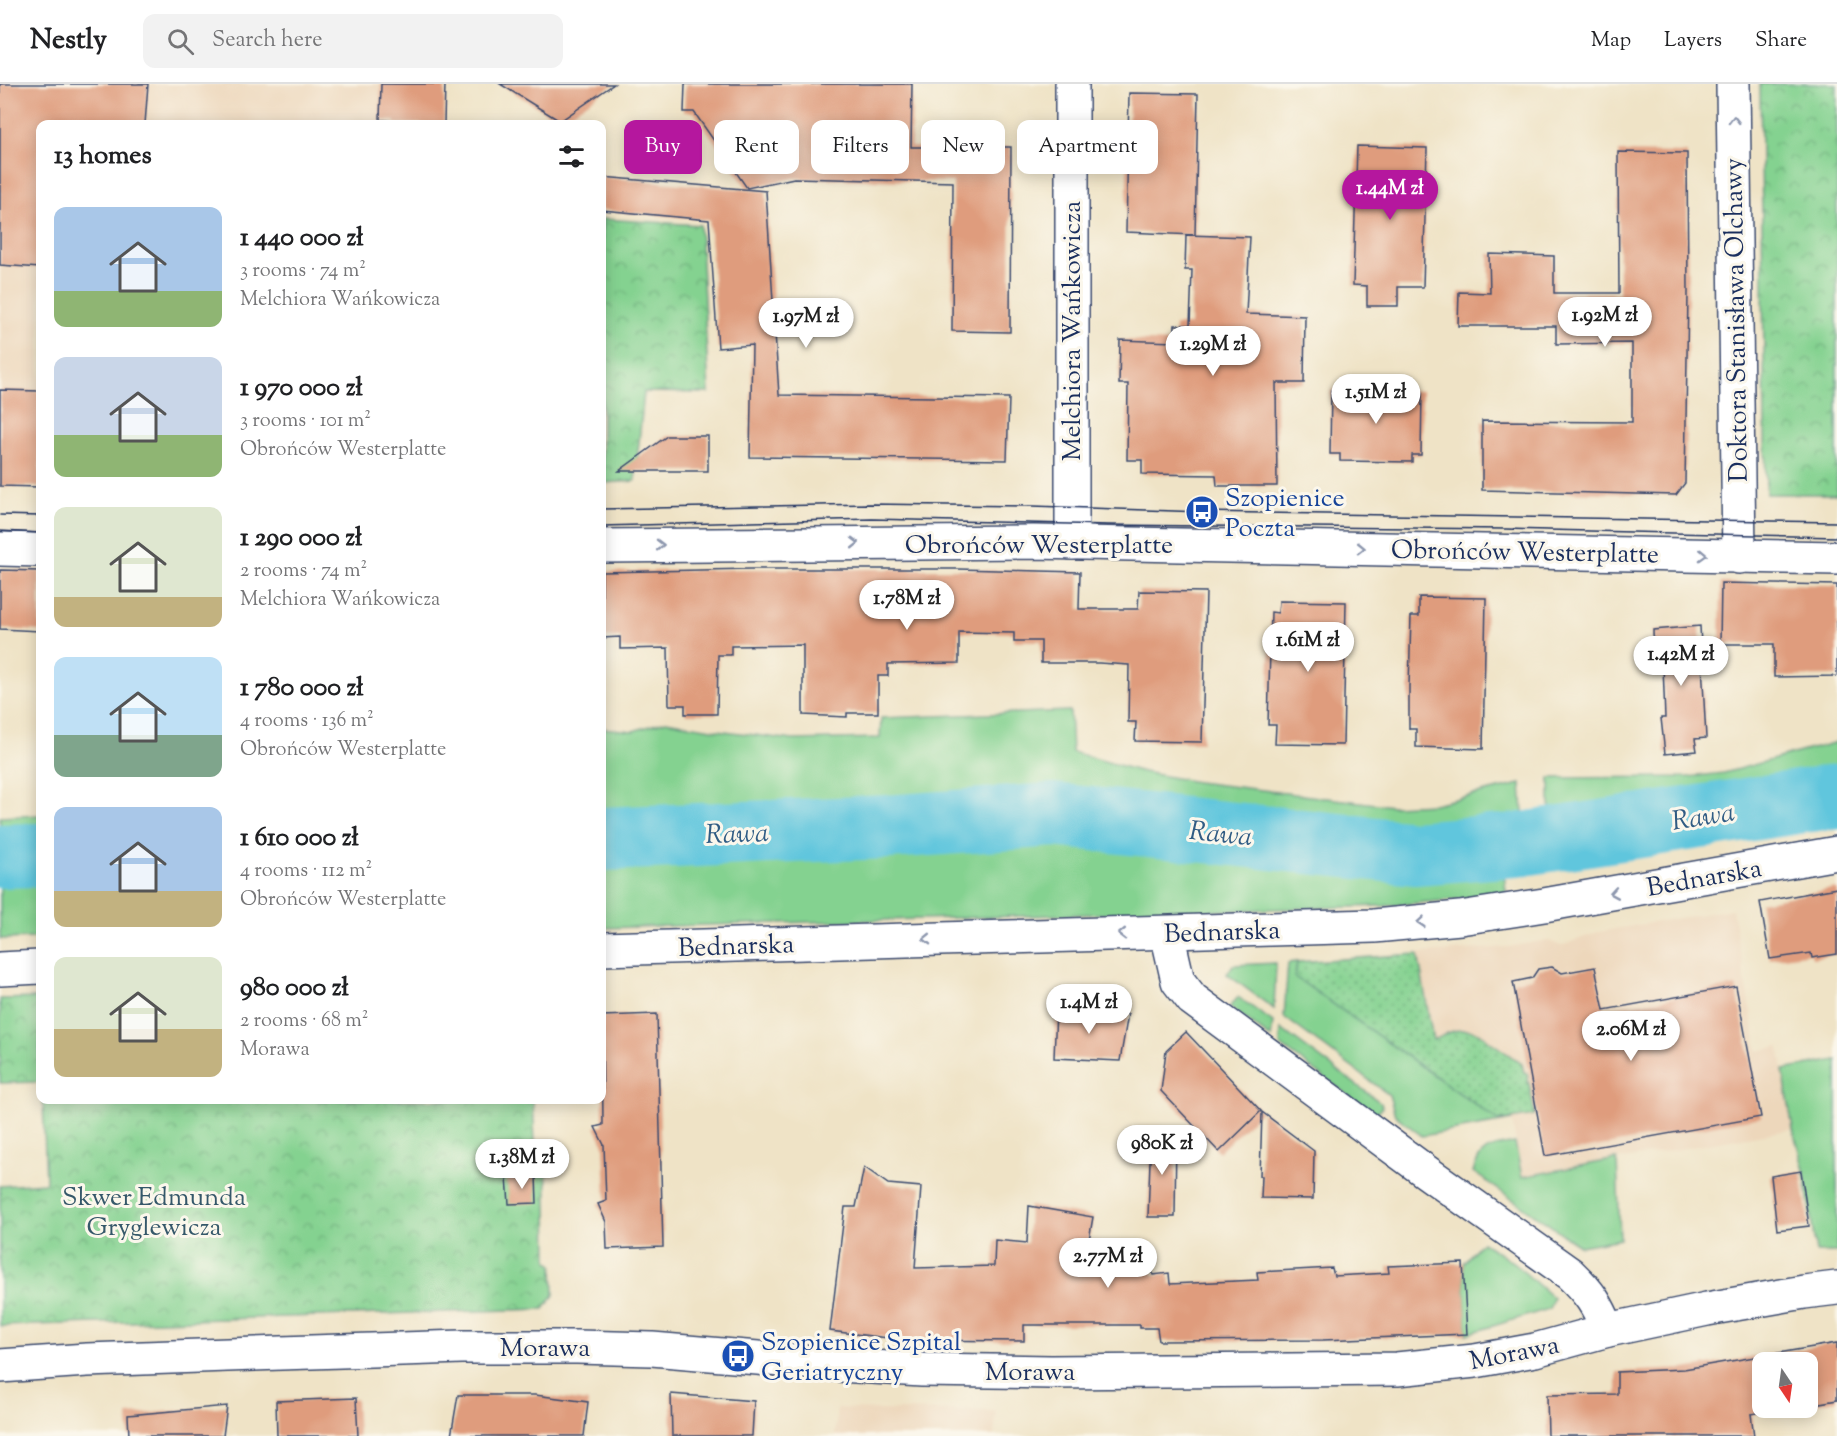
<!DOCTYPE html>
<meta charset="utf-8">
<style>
:root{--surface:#fff;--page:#f2f2f2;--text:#202124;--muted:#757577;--line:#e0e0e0;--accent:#b5179e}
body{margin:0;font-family:"Sorts Mill Goudy",serif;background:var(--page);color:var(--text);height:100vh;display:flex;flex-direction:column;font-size:22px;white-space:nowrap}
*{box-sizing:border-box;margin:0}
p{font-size:20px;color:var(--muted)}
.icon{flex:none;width:33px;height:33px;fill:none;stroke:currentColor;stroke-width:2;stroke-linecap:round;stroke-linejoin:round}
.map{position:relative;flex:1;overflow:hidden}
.details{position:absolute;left:36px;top:36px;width:570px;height:984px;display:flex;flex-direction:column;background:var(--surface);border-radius:12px;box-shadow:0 3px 15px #0003}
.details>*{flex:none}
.top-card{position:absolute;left:624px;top:36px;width:570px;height:54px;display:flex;gap:12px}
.needle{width:39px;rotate:167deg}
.buttons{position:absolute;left:1752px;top:1268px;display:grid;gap:12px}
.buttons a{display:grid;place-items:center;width:66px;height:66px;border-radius:12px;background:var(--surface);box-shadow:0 3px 15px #0003;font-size:30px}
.price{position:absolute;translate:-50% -51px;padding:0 14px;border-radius:21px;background:#fff;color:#222;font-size:20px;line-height:39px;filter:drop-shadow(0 2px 3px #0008)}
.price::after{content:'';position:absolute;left:50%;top:36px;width:18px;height:14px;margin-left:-9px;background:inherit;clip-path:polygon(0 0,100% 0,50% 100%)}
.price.on{background:var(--accent);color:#fff}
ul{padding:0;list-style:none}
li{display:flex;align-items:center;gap:18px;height:150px;padding:0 18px}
li span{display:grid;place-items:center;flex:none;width:168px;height:120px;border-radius:12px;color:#555}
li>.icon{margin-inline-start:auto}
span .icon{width:72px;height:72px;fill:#fffc;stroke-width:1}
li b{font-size:26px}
h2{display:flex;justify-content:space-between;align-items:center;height:72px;padding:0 18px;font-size:26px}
.tag{padding:0 21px;border-radius:12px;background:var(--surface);box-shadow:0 3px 15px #0003;font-size:21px;line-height:54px}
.tag.on{background:var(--accent);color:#fff}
header{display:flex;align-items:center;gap:36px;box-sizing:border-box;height:84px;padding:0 30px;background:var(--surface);border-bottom:2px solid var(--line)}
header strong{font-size:28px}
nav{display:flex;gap:33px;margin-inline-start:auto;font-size:21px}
.search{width:420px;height:54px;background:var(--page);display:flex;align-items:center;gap:15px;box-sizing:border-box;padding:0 21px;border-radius:12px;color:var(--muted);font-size:22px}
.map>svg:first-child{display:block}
.built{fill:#edd7bb}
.grass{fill:#84d290;stroke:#508077;stroke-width:1.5}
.park{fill:url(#park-crowns);stroke:#508077;stroke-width:1.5}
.garden{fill:url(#garden-dots);stroke:#508077;stroke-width:1.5}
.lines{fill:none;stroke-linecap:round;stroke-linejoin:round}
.river{stroke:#60c6dd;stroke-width:64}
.building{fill:#df9c7d}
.street-casing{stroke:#3b4a6e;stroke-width:36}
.secondary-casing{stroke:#3b4a6e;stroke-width:36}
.street{stroke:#fff;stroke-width:33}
.secondary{stroke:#fff;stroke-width:33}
.tram{stroke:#1b2f5e;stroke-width:1.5}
.oneway{stroke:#8d97ae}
.labels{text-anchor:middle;stroke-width:6;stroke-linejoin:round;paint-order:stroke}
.street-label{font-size:26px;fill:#1b2f5e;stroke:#fbf7ec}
.transit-label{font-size:26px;fill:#164399;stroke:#fbf7ec;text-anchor:start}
.park-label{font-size:26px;fill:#35586a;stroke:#fbf7ec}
.water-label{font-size:27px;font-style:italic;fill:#305c84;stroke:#fbf7ec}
</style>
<header>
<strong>Nestly</strong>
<div class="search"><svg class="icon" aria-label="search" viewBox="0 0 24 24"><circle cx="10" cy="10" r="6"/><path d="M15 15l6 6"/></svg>Search here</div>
<nav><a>Map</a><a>Layers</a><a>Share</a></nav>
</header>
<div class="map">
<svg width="1837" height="1352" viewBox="0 0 1837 1352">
<defs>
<pattern id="park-crowns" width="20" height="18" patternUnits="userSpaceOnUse" patternTransform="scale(1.5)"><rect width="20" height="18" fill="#84d290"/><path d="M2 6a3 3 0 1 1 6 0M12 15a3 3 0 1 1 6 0" fill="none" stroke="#6bab79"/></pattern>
<pattern id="garden-dots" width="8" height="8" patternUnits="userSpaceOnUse" patternTransform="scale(1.5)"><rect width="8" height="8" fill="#84d290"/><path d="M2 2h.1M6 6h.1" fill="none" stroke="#6bab79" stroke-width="1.8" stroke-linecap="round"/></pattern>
</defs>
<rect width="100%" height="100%" fill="#fbf7ec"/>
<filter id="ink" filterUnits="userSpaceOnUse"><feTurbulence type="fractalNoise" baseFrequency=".0167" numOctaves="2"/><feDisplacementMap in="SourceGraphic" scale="12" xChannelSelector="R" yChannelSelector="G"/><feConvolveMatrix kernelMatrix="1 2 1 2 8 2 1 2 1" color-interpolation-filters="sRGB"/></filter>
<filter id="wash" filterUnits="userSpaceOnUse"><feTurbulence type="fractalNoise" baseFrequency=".008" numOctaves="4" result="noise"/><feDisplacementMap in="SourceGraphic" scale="24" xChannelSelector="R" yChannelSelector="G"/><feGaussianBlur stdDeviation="1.35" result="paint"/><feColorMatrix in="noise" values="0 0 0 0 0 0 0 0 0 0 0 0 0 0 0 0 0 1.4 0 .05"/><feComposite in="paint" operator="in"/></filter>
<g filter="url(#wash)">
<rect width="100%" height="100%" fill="#efe3c6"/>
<g class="built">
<polygon points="0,0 445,0 444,40 40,40 40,403 0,403"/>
<polygon points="1732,825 1758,967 1779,962 1793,1045 1521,1093 1512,1034 1297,878 1509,863 1547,856 1561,862 1598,848"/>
<polygon points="837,1324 875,1326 996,1327 994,1352 835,1352"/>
</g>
<g class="grass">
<polygon points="1070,627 1072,668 1143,688 1197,698 1392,722 1434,720 1521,700 1524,743 1427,754 1302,741 1087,713 602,736 602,644 633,647 666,637 717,646 793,656 880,654 881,634"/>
<polygon points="1837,658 1837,692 1550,737 1550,694 1688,693 1724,689"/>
<polygon points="40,731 40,751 0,752 0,733"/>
<polygon points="1060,754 1117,758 1289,781 1399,792 1453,793 1504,789 1506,808 1461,815 1384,822 602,844 602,780 806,773"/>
<polygon points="0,796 40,796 40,854 0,855"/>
<polygon points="1297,878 1296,893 1499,1037 1512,1034 1512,1036 1422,1052 1395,1031 1389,1011 1284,933 1288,879"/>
<polygon points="1276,879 1274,925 1227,890 1233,881"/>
<polygon points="1238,913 1273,938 1271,954 1230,923"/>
<polygon points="1281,945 1381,1019 1382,1023 1375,1031 1280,961"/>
<polygon points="1837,976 1837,1168 1816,1168 1804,1086 1793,1045 1783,986"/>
<path d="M1515,1059L1522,1093L1617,1075L1620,1155L1580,1162L1473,1088C1480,1063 1492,1063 1515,1059Z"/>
<polygon points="1482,1158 1514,1179 1553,1214 1549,1225 1467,1250 1463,1179"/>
</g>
<g class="park">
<polygon points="1760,0 1837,0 1837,410 1766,410"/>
<polygon points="602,135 700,141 709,309 644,308 635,397 602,399"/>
<polygon points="40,914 40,998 0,999 0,915"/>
<polygon points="43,1016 533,1016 535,1061 546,1061 548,1177 553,1181 554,1211 544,1225 0,1242 0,1102 46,1099"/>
</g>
<path class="garden" d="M1418,870L1433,956C1438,955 1442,952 1447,949C1461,944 1479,944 1488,956L1522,980L1524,989H1527L1535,1031L1499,1037L1295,893L1297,878Z"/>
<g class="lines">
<g class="river">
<polyline points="602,755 887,743 1054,731 1414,769 1516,761 1837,712"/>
<polyline points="0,772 40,771"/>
</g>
</g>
<g id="blocks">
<g class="building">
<polygon points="0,0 148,0 145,40 40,40 40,184 0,181"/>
<polygon points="381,0 445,0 444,40 395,40 395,37 380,36"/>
<polygon points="500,0 614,0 560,37"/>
<polygon points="685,0 912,0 911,63 1011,63 1010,248 952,247 953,98 794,94 747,104 694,28 684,28"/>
<polygon points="1129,9 1198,10 1195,151 1126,148"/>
<polygon points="1357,62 1427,64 1423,203 1398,203 1398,222 1367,222 1367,202 1353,201"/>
<polygon points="1618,68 1687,69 1688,209 1685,399 1676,411 1482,406 1482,337 1632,338 1632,259 1556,260 1556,242 1458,242 1459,208 1490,209 1489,170 1554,172 1554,209 1619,209"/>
<polygon points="602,93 766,107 779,311 1009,314 1007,376 750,373 752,261 718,264 709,136 602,126"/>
<polygon points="1186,151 1250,153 1246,230 1305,232 1304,299 1276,299 1277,402 1217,402 1216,391 1142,390 1142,376 1127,376 1128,300 1119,300 1120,256 1174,258 1175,241 1190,241 1192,186 1185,186"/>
<polygon points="0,306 40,307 40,403 0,402"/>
<polygon points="1331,306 1422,307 1421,371 1412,371 1412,378 1340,377 1340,370 1330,370"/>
<polygon points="667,352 708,352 708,387 619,387"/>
<polygon points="751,485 958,485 1080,488 1079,525 1138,525 1139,507 1206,508 1202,658 1135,657 1136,638 1128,638 1129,581 1099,579 1041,579 1041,557 1014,557 1014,549 959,548 959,579 888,580 888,592 878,592 878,629 847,629 847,633 803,631 803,561 731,562 731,571 718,571 717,630 685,630 685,621 669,621 668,564 620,565 620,553 602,554 602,488"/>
<polygon points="0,486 40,487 40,547 0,545"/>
<polygon points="1721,499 1837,501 1837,592 1774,593 1774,560 1720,560"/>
<polygon points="1419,513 1486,514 1483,665 1416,663 1416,645 1409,645 1409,603 1411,532 1419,532"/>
<polygon points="1279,517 1346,518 1343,661 1275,660 1276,641 1268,641 1271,528 1278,529"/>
<polygon points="1700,542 1706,654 1695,655 1697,667 1665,670 1661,634 1665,634 1663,582 1654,582 1653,546"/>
<polygon points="1837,804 1837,870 1812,874 1811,869 1770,875 1760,818"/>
<polygon points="1552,883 1562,889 1595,883 1604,926 1736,902 1761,1033 1545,1072 1513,898 1532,894 1538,885"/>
<polygon points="1056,926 1128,930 1120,977 1054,974"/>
<polygon points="657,930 663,1163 607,1165 606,1138 598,1120 606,1117 604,1061 595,1043 603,1041 602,932"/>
<polygon points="1186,948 1261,1027 1219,1068 1161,1007 1166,967"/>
<polygon points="1262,1028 1314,1067 1313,1115 1261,1114 1262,1092 1260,1092"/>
<polygon points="1151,1049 1176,1049 1175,1133 1148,1133"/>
<polygon points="864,1083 888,1100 921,1103 915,1184 994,1182 995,1156 1027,1159 1029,1122 1093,1133 1086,1173 1117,1174 1117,1190 1152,1188 1153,1191 1169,1189 1170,1200 1258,1196 1257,1188 1332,1184 1334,1192 1389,1189 1388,1182 1463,1179 1467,1250 1323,1256 1159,1257 1157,1244 1140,1244 1140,1241 1024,1241 1024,1257 905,1256 830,1247 845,1123 856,1123"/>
<polygon points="1801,1087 1809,1142 1777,1146 1771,1092"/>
<polygon points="536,1091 537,1119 509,1120 507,1093"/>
<polygon points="1837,1259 1837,1316 1808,1321 1808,1278 1762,1278 1762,1323 1793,1323 1751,1330 1754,1352 1548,1352 1547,1311 1617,1310 1617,1288 1684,1285"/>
<polygon points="671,1310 754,1317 752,1352 672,1352"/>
<polygon points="458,1311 535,1311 588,1318 584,1352 451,1352"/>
<polygon points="356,1314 358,1352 277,1352 276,1317"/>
<polygon points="227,1322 223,1352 129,1352 128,1331"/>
</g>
</g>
</g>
<g filter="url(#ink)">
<use href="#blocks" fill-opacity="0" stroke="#3b4a6e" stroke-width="1.5"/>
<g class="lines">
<defs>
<g id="street">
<polyline points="1733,0 1739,473"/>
<polyline points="1072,459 1072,0"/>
<polyline points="602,462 1033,458 1837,474"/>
<polyline points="0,465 40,466"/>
<path d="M1167,849L1178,897L1192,915L1425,1087L1570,1190C1590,1209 1597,1220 1608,1246"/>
<polyline points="602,865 1374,842 1460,834 1544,821 1837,769"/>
<polyline points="0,885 40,883"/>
</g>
<polyline id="secondary" points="0,1282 87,1276 281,1269 462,1263 577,1263 652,1265 839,1281 922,1286 1051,1288 1397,1285 1475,1277 1535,1266 1608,1246 1707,1225 1804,1208 1837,1204"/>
</defs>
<use href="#street" class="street-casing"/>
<use href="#secondary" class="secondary-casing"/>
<use href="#street" class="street"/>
<use href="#secondary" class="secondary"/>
<g class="tram">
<polyline points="602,425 870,420 1033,422 1202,428 1837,438"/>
<polyline points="0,431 40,432"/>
<polyline points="602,442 872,435 1109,441 1506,445 1837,453"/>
<polyline points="0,447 40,449"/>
</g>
</g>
<defs><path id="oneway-chevron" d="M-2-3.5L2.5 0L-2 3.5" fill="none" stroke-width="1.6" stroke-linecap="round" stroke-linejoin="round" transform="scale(1.5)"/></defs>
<g class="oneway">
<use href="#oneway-chevron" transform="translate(1734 36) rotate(-91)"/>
<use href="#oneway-chevron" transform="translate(855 459) rotate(-1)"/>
<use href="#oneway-chevron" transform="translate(660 461) rotate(-1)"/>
<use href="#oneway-chevron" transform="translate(1361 464) rotate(1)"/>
<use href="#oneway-chevron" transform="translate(1703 471) rotate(2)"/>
<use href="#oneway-chevron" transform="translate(1614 809) rotate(170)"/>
<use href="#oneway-chevron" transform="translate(1421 838) rotate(175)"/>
<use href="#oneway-chevron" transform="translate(1122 850) rotate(179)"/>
<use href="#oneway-chevron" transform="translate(927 855) rotate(179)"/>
</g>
</g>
<defs>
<symbol id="bus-disc" viewBox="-11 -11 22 22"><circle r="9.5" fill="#1a4fb4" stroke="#fbf7ec"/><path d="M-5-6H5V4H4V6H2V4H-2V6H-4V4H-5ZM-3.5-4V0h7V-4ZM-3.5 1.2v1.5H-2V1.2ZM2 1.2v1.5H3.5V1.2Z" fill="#fff"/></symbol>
</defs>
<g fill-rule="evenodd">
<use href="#bus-disc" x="1183" y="409" width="38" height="38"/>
<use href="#bus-disc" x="719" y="1253" width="38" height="38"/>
</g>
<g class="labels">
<g class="street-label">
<text transform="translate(1735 236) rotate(-91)" y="9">Doktora Stanisława Olchawy</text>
<text transform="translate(1071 247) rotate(-90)" y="9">Melchiora Wańkowicza</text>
<text x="1039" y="469">Obrońców Westerplatte</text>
<text transform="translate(1525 467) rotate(1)" y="9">Obrońców Westerplatte</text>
<text transform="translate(1704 793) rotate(-10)" y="9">Bednarska</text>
<text transform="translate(1222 847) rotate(-2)" y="9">Bednarska</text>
<text transform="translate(736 861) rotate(-2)" y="9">Bednarska</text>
<text x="545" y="1272">Morawa</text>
<text transform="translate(1514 1268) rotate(-11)" y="9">Morawa</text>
<text x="1030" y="1296">Morawa</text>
</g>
<g class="transit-label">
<text x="1225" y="422">Szopienice<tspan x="1225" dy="30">Poczta</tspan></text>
<text x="761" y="1266">Szopienice Szpital<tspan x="761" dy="30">Geriatryczny</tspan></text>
</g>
<g class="park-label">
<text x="154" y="1121">Skwer Edmunda<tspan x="154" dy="30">Gryglewicza</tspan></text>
</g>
<g class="water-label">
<text transform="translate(1703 732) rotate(-9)" y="9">Rawa</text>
<text transform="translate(737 749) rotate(-2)" y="9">Rawa</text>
<text transform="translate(1221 749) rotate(6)" y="9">Rawa</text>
</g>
</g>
</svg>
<div class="buttons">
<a><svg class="needle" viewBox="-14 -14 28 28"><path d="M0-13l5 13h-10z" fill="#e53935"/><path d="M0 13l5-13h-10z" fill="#757577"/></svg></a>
</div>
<b class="price on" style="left:1390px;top:137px">1.44M zł</b>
<b class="price" style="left:1605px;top:264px">1.92M zł</b>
<b class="price" style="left:806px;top:265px">1.97M zł</b>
<b class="price" style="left:1213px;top:293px">1.29M zł</b>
<b class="price" style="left:1376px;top:341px">1.51M zł</b>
<b class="price" style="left:907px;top:547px">1.78M zł</b>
<b class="price" style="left:1308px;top:589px">1.61M zł</b>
<b class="price" style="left:1681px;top:603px">1.42M zł</b>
<b class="price" style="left:1089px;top:951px">1.4M zł</b>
<b class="price" style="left:1631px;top:978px">2.06M zł</b>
<b class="price" style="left:1162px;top:1092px">980K zł</b>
<b class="price" style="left:522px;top:1106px">1.38M zł</b>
<b class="price" style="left:1108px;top:1205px">2.77M zł</b>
<div class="top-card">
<a class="tag on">Buy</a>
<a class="tag">Rent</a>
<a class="tag">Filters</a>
<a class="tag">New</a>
<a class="tag">Apartment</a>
</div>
<section class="details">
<h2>13 homes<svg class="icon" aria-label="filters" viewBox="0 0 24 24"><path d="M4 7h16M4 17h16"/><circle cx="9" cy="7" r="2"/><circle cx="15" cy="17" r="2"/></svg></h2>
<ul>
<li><span style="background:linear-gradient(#a9c7e8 70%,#8fb573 0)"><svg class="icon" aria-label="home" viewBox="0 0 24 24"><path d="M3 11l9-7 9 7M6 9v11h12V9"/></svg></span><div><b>1 440 000 zł</b><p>3 rooms · 74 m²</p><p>Melchiora Wańkowicza</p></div></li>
<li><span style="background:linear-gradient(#c9d6e8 65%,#8fb573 0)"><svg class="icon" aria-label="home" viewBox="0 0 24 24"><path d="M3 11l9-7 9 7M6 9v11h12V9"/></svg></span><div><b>1 970 000 zł</b><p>3 rooms · 101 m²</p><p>Obrońców Westerplatte</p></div></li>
<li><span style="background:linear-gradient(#dfe7d0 75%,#c2b280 0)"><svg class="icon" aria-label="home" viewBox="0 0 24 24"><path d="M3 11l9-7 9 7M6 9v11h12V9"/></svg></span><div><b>1 290 000 zł</b><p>2 rooms · 74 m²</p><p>Melchiora Wańkowicza</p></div></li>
<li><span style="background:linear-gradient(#bfe0f5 65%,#7fa58c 0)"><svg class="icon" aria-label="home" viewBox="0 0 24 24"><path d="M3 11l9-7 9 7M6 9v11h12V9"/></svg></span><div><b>1 780 000 zł</b><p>4 rooms · 136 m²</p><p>Obrońców Westerplatte</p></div></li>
<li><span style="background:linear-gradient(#a9c7e8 70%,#c2b280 0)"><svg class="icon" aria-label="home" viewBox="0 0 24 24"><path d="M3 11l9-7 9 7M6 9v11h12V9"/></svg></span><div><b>1 610 000 zł</b><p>4 rooms · 112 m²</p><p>Obrońców Westerplatte</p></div></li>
<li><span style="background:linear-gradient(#dfe7d0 60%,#c2b280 0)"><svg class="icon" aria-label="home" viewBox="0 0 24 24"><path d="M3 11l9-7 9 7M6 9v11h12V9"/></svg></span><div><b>980 000 zł</b><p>2 rooms · 68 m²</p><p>Morawa</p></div></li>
</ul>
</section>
</div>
